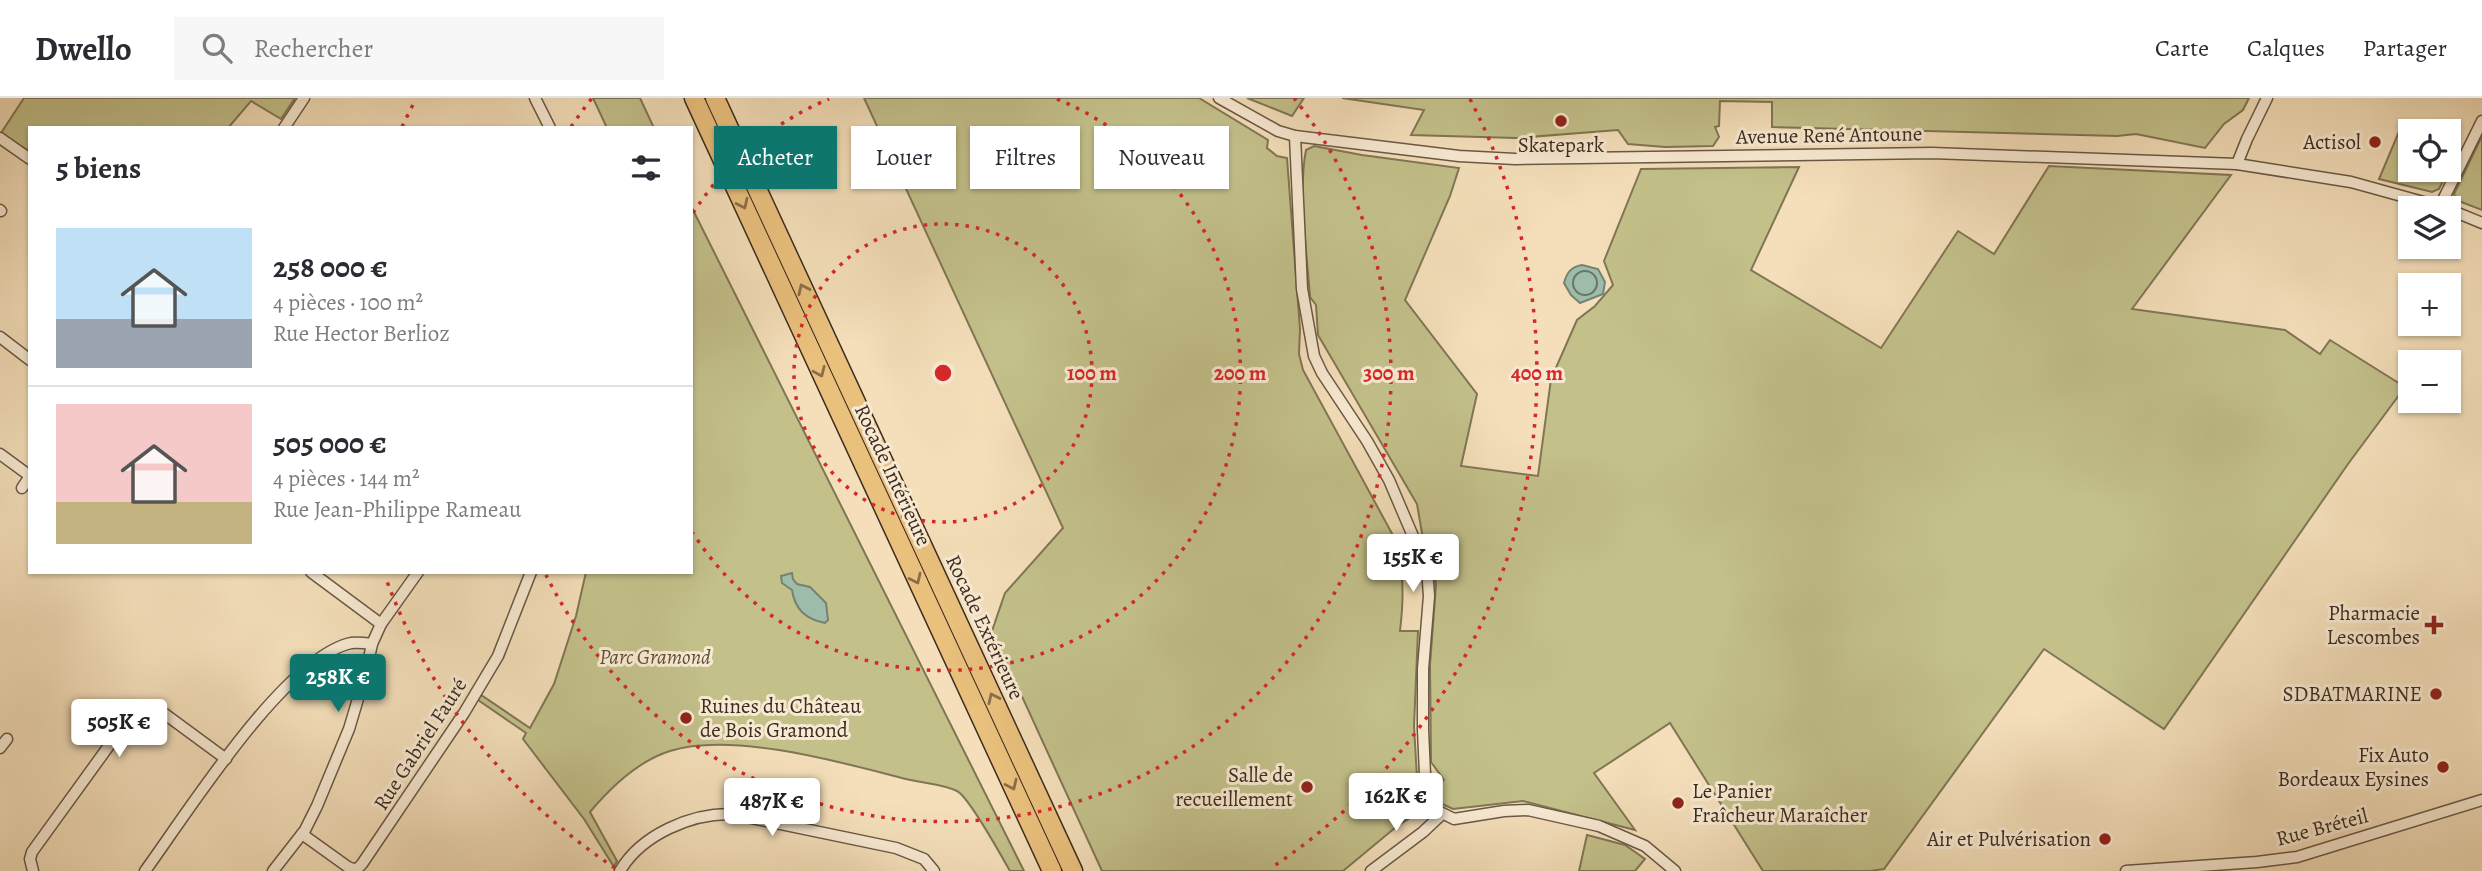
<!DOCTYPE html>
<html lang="fr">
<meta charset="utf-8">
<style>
:root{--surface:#fff;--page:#f7f7f7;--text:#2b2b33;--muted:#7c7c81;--line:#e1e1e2;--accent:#0f766e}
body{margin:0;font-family:Alegreya,serif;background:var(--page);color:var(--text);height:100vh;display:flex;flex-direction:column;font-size:26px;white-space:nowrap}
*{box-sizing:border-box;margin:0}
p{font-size:23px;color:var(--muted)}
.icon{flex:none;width:38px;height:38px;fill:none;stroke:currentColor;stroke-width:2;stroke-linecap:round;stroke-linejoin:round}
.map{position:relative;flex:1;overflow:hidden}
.panel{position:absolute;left:28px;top:28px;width:665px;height:448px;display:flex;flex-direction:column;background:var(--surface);border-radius:0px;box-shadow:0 2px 5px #0004}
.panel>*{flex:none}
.hud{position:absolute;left:714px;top:28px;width:665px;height:63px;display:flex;gap:14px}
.controls{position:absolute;left:2398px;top:21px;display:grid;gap:14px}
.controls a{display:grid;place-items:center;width:63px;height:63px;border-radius:0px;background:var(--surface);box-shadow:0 2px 5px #0004;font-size:35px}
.price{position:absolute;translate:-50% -60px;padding:0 16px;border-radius:7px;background:#fff;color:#222;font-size:23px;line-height:46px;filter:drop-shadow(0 2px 4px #0008)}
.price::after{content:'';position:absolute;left:50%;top:42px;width:21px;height:16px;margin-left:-10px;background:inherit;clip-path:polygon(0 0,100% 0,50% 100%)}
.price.active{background:var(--accent);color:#fff}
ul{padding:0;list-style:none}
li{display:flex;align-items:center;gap:21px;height:175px;padding:0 28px}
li+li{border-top:2px solid var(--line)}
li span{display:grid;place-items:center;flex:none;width:196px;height:140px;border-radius:0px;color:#555}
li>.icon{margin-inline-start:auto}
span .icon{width:84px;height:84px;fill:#fffc;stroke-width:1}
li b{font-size:30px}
h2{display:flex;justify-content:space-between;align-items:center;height:84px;padding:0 28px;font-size:30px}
.chip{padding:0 24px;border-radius:0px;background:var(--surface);box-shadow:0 2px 5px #0004;font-size:24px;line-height:63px}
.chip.active{background:var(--accent);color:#fff}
header{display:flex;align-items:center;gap:42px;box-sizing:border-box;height:98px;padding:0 35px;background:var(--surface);border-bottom:2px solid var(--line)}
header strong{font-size:33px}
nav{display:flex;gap:38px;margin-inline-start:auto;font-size:24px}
.search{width:490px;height:63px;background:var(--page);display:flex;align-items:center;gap:18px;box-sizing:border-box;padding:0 24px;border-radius:0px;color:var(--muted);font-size:26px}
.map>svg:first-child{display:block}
.green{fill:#c3c08a;stroke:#807655;stroke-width:2}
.water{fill:#9dbdaa;stroke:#768373;stroke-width:2}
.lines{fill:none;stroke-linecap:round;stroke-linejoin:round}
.shore{stroke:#6c7465;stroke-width:2}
.street-casing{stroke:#6a5846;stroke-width:13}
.highway-casing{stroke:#3c2b20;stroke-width:21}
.street{stroke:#f8ead2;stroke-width:10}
.highway{stroke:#eac07d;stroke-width:18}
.oneway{stroke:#8a6e4a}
.ring{fill:none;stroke:#d62828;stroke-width:3.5;stroke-dasharray:3.5 7}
.poi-dot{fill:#8f2418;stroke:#f8ead2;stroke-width:2.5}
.labels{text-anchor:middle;stroke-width:6;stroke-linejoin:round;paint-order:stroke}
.street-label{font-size:21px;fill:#3c2b20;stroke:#f8ead2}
.poi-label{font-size:21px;fill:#3c2b20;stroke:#f8ead2;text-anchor:end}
.park-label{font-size:21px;font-style:italic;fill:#5e503a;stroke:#f8ead2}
.centre{fill:#d62828;stroke:#f8ead2;stroke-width:3.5}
.ring-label{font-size:21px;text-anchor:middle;font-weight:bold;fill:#d62828;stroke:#f8ead2;stroke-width:6;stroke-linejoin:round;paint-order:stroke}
</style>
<header>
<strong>Dwello</strong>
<div class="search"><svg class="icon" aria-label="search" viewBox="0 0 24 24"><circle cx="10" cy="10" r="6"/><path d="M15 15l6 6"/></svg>Rechercher</div>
<nav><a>Carte</a><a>Calques</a><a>Partager</a></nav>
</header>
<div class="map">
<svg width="2482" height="773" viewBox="0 0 2482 773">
<rect width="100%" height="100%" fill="#f4dfba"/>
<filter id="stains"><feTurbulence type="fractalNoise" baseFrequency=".00286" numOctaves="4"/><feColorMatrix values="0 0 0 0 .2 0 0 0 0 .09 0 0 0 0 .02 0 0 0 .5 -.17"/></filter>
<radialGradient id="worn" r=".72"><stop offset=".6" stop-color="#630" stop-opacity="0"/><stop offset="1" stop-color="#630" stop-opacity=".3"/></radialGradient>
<g class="green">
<polygon points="24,0 295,0 281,21 251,3 228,30 30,30 30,54 1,35"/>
<polygon points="593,0 640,0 654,30 607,30"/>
<path d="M864,0H1199L1268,42L1267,50L1277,58L1287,60L1300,231L1299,256L1303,272L1395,441C1404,475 1404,499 1400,533H1418L1414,628L1419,714L1396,729L1343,773H1102L992,533L1005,495L1063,430Z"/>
<polygon points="1247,0 1304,0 1292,18"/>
<polygon points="1342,0 2249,0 2243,12 2224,26 2205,50 2136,36 2117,38 1772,29 1772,4 1720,3 1719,28 1715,29 1719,39 1713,48 1665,49 1628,46 1618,32 1516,40 1411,37 1424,12"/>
<polygon points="2403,24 2415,33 2410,33 2410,72 2448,72 2448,62 2452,65 2439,91 2432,94 2379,81"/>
<polygon points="2482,38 2482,112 2456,102 2454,96"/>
<path d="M1314,48L1362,57L1459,70L1450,98L1405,202L1477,296L1461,368L1538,378L1551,281L1577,222L1595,208L1613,187L1604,163L1641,71L1799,69L1751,172L1881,250L1958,133L1994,156L2049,68L2231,77L2132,211L2285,232L2320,256L2330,242L2405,289L2348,366L2164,631L2044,551L1884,771L1870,773H1763L1670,625L1594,675L1635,732L1523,703L1453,711L1442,706L1434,692L1444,682L1431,664L1430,567L1436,487L1433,465L1423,441L1417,406L1318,237L1316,207L1310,199C1307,158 1298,91 1306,52Z"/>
<path d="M691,108L1024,773H1010C1002,759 969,699 957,693C943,686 922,685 906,681C844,665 731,633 670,653C638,663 611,689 590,714L617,763L614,769L584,721L523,641L526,635L478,602L481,597L530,630L554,586L576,518L586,474H691Z"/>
<polygon points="1587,737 1625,747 1645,761 1635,773 1579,773"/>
</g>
<g class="water">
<path d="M1582,167L1598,171L1605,184L1603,196L1580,205L1571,197L1564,185C1567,174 1571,169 1582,167Z"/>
<path d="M792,475L793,481L797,486L810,489L826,505L828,522L825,525C806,521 795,512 792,492L782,485L781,478Z"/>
</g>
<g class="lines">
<circle class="shore" cx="1585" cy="185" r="12"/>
<defs>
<g id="street">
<polyline points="535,0 550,30"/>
<polyline points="1219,0 1278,33 1295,38 1459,58 1515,61 1932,55 2237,66 2351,84 2445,110"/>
<polyline points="284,30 304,0"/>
<polyline points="1295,38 1302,191 1314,258 1322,275 1367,343 1389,382 1427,471 1429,498 1423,571 1423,632 1426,699 1436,712 1454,721 1504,713 1528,712 1599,728 1645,748 1675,773"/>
<polyline points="0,40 30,61"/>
<polyline points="2237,66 2247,41 2267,0"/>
<polyline points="2440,108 2482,23"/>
<polyline points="2448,111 2482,125"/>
<polyline points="0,112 1,113"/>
<polyline points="0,239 30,262"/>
<polyline points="0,356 30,378 22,390"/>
<polyline points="311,474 381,526"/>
<polyline points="0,650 7,641"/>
<polyline points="302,736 348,769 356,772 362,766 464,615 498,558 531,474"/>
<path d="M33,773L30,761L32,754L129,620C138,612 145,609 158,611L226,661"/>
<path d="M145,773C186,717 284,560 351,545C358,544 365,545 372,546"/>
<polyline points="273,773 305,732 317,708 349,631 366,574 372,546 381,526 418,474"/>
<path d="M620,773C641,737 691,715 732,716L896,750L924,761L934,773"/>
<polyline points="1371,773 1423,734 1442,716"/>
<polyline points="2126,773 2257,764 2297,759 2482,702"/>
</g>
<g id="highway">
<polyline points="694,0 1052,773"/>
<polyline points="715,0 1073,773"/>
</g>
</defs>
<use href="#street" class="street-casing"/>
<use href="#highway" class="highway-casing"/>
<use href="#street" class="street"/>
<use href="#highway" class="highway"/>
</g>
<defs><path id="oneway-chevron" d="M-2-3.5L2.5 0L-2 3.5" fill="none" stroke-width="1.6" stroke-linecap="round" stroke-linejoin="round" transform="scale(1.75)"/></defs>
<g class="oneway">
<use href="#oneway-chevron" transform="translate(743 106) rotate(65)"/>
<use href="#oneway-chevron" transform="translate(803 191) rotate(-115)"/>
<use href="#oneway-chevron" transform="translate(820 274) rotate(66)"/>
<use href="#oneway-chevron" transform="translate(916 481) rotate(65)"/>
<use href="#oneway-chevron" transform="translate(993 600) rotate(-115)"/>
<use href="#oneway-chevron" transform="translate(1012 687) rotate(65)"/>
</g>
<g class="ring">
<circle cx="943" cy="275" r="149"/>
<path d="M693 115A297 297 0 0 1 829 1M1057 1A297 297 0 1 1 693 435"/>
<path d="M571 29A446 446 0 0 1 592 0M1294 0A446 446 0 1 1 546 477"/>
<path d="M615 770A594 594 0 0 1 385 478M402 29A594 594 0 0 1 416 1M1470 1A594 594 0 0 1 1271 770"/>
</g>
<g class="poi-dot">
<circle cx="1561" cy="23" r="7"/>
<circle cx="2375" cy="44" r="7"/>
<path d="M2430.5 516.5h7v7h7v7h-7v7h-7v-7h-7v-7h7z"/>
<circle cx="2436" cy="596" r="7"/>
<circle cx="686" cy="620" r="7"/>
<circle cx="2443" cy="669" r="7"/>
<circle cx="1307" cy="689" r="7"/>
<circle cx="1678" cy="705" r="7"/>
<circle cx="2105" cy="741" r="7"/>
</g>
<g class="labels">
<g class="street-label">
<text transform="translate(1829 37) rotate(-1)" y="7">Avenue René Antoune</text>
<text transform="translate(893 377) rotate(65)" y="7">Rocade Intérieure</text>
<text transform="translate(985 529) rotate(65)" y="7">Rocade Extérieure</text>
<text transform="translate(420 646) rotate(-57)" y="7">Rue Gabriel Fauré</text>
<text transform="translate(2322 729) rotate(-15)" y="7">Rue Bréteil</text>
</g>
<g class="poi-label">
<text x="2361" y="51">Actisol</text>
<text x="1561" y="54" text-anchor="middle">Skatepark</text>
<text x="2420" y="522">Pharmacie<tspan x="2420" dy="24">Lescombes</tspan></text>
<text x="2422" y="603">SDBATMARINE</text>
<text x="700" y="615" text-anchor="start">Ruines du Château<tspan x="700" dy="24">de Bois Gramond</tspan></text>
<text x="2429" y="664">Fix Auto<tspan x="2429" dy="24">Bordeaux Eysines</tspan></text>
<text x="1293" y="684">Salle de<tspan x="1293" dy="24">recueillement</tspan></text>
<text x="1692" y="700" text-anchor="start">Le Panier<tspan x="1692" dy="24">Fraîcheur Maraîcher</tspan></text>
<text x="2091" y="748">Air et Pulvérisation</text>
</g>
<g class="park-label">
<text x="655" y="566">Parc Gramond</text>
</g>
</g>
<circle cx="943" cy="275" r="10" class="centre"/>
<g class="ring-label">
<text x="1092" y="282">100 m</text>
<text x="1240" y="282">200 m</text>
<text x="1389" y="282">300 m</text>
<text x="1537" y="282">400 m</text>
</g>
<rect width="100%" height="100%" filter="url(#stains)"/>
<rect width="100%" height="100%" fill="url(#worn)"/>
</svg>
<div class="controls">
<a><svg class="icon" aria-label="locate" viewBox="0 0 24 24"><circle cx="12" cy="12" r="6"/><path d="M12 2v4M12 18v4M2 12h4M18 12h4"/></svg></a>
<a><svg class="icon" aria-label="layers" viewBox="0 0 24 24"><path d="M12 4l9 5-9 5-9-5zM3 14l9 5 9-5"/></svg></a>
<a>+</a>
<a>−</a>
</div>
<b class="price" style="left:1413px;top:496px">155K €</b>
<b class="price active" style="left:338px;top:616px">258K €</b>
<b class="price" style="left:119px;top:661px">505K €</b>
<b class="price" style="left:1396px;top:735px">162K €</b>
<b class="price" style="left:772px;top:740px">487K €</b>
<div class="hud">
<a class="chip active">Acheter</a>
<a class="chip">Louer</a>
<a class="chip">Filtres</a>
<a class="chip">Nouveau</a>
</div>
<section class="panel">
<h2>5 biens<svg class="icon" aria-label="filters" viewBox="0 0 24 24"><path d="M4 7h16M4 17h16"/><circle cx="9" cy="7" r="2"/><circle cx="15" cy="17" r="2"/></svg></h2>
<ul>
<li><span style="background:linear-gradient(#bfe0f5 65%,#9aa5b1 0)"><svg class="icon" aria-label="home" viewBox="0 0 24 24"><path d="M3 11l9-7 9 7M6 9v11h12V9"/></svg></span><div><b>258 000 €</b><p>4 pièces · 100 m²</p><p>Rue Hector Berlioz</p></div></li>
<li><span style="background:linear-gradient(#f6c9c9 70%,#c2b280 0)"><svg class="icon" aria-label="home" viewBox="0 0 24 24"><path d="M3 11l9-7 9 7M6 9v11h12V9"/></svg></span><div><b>505 000 €</b><p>4 pièces · 144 m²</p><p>Rue Jean-Philippe Rameau</p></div></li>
</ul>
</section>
</div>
